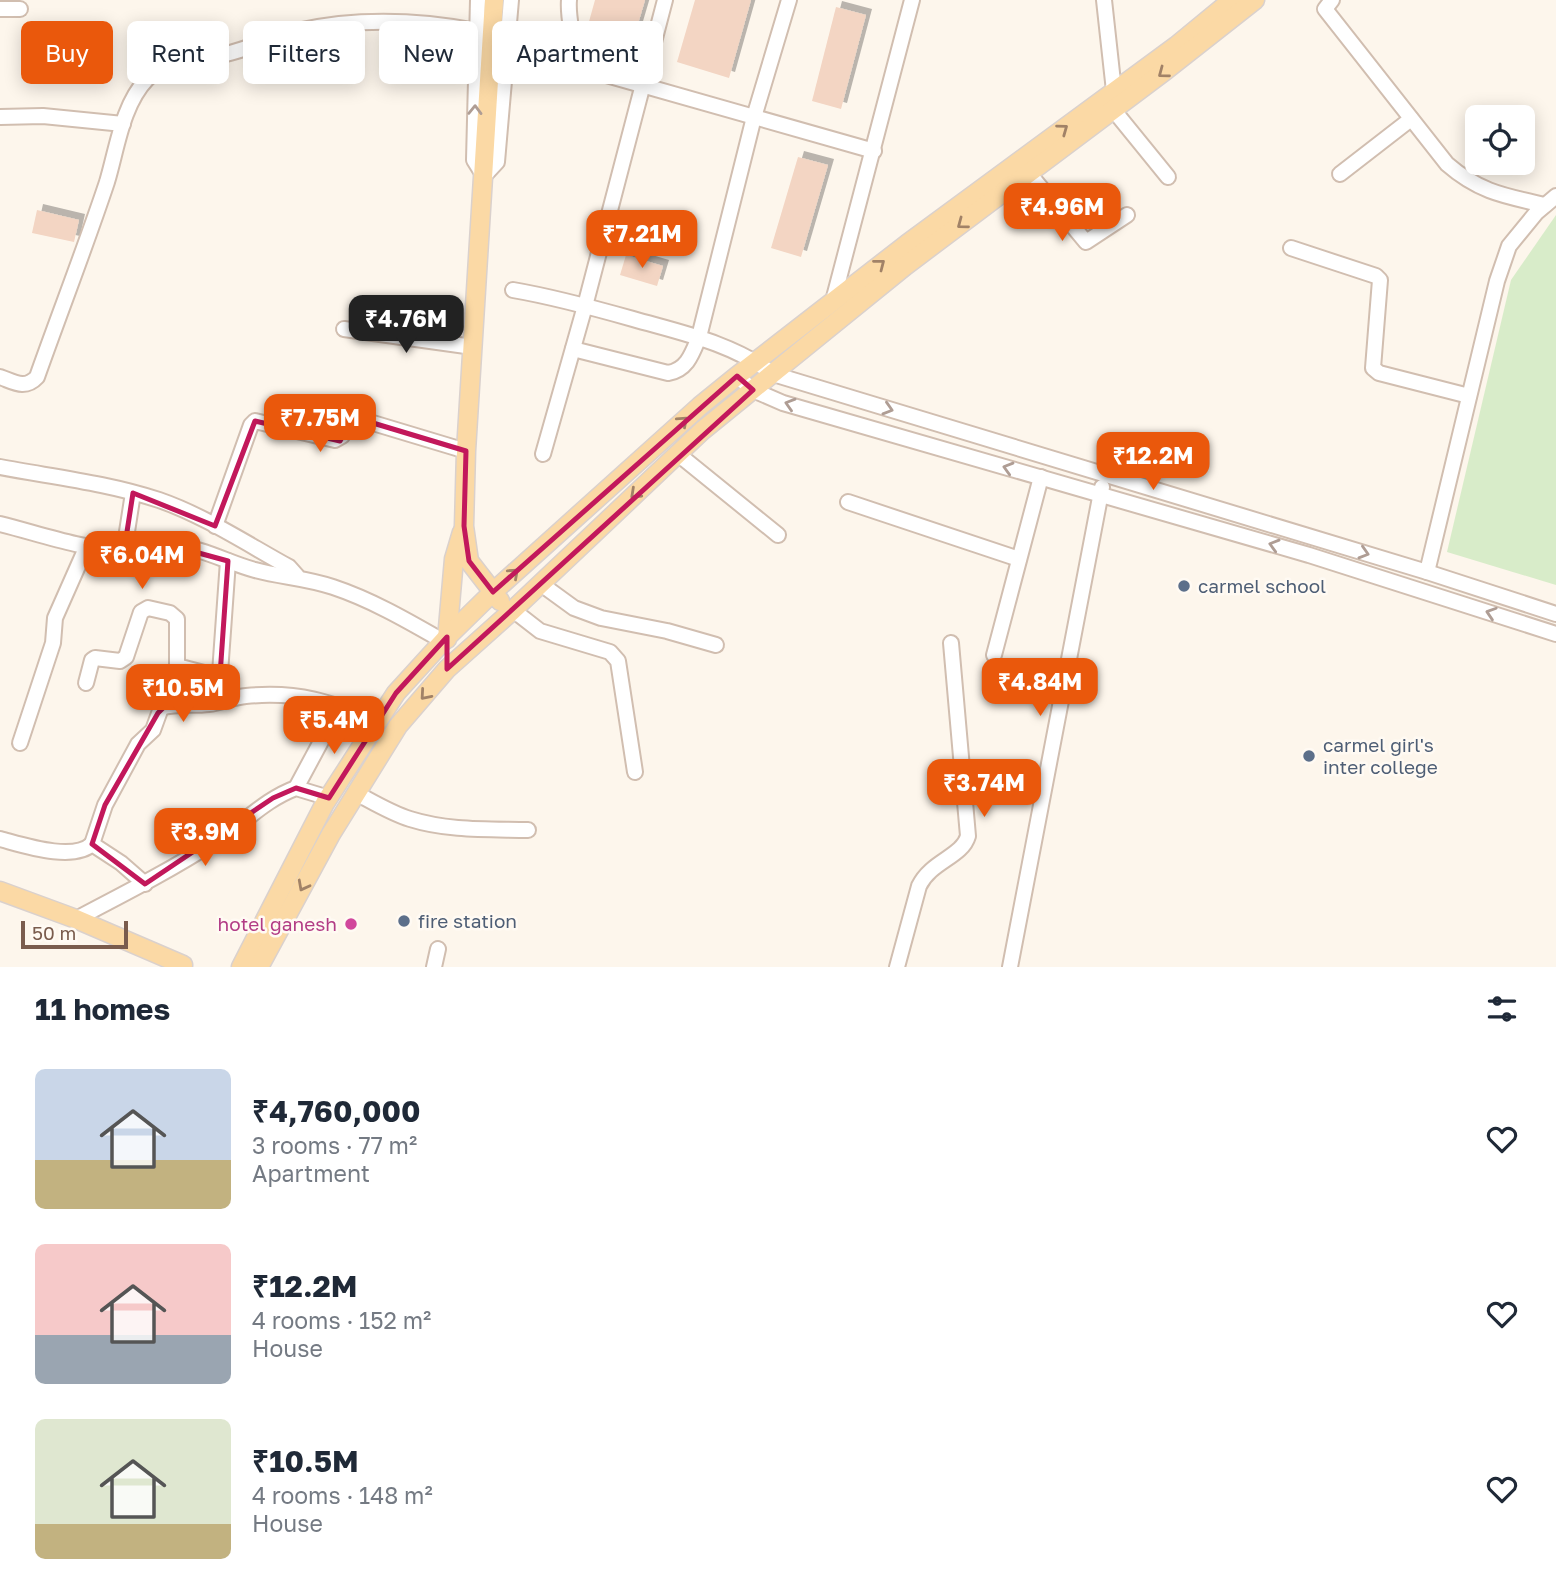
<!DOCTYPE html>
<meta charset="utf-8">
<style>
:root{--surface:#fff;--page:#f2f2f3;--text:#1f2937;--muted:#747a83;--accent:#ea580c}
body{margin:0;font-family:"Golos Text",sans-serif;background:var(--page);color:var(--text);height:100vh;display:flex;flex-direction:column;font-size:26px;white-space:nowrap}
*{box-sizing:border-box;margin:0}
p{font-size:23px;color:var(--muted)}
.icon{flex:none;width:38px;height:38px;fill:none;stroke:currentColor;stroke-width:2;stroke-linecap:round;stroke-linejoin:round}
.map{position:relative;height:967px;overflow:hidden}
.side{display:flex;flex-direction:column;background:var(--surface);flex:1}
.side>*{flex:none}
.guide{position:absolute;left:21px;top:21px;width:700px;height:63px;display:flex;gap:14px}
.fabs{position:absolute;left:1465px;top:105px;display:grid;gap:14px}
.fabs a{display:grid;place-items:center;width:70px;height:70px;border-radius:10px;background:var(--surface);box-shadow:0 4px 18px #0003;font-size:35px}
.scale{position:absolute;left:21px;bottom:18px;width:107px;box-sizing:border-box;padding-left:7px;border:4px solid #7a5c4d;border-top:0;font-size:19px;line-height:24px;white-space:nowrap;color:#7a5c4d;-webkit-text-stroke:5px #fffaf3;paint-order:stroke}
.price{position:absolute;translate:-50% -60px;padding:0 16px;border-radius:14px;background:var(--accent);color:#fff;font-size:23px;line-height:46px;filter:drop-shadow(0 2px 4px #0008)}
.price::after{content:'';position:absolute;left:50%;top:42px;width:21px;height:16px;margin-left:-10px;background:inherit;clip-path:polygon(0 0,100% 0,50% 100%)}
.price.current{background:#222;color:#fff}
ul{padding:0;list-style:none}
li{display:flex;align-items:center;gap:21px;height:175px;padding:0 35px}
li span{display:grid;place-items:center;flex:none;width:196px;height:140px;border-radius:10px;color:#555}
li>.icon{margin-inline-start:auto}
span .icon{width:84px;height:84px;fill:#fffc;stroke-width:1}
li b{font-size:30px}
h2{display:flex;justify-content:space-between;align-items:center;height:84px;padding:0 35px;font-size:30px}
.pill{padding:0 24px;border-radius:10px;background:var(--surface);box-shadow:0 4px 18px #0003;font-size:24px;line-height:63px}
.pill.current{background:var(--accent);color:#fff}
.map>svg:first-child{display:block}
.green{fill:#d8ecc9}
.building{fill:#f3d5c3;filter:url(#shadow)}
.lines{fill:none;stroke-linecap:round;stroke-linejoin:round}
.minor-casing{stroke:#d1beb0;stroke-width:18}
.major-casing{stroke:#dad1cd;stroke-width:21}
.minor{stroke:#fff;stroke-width:14}
.major{stroke:#fbd9a5;stroke-width:18}
.oneway{stroke:#a18267}
.oneway2{stroke:#af9d94}
.marked{fill:none;stroke:#c2185b;stroke-width:5;stroke-linejoin:round}
.service-dot{fill:#5c6f8a;stroke:#fffaf3;stroke-width:2.5}
.hotel-dot{fill:#d1479c;stroke:#fffaf3;stroke-width:2.5}
.labels{text-anchor:middle;stroke-width:5;stroke-linejoin:round;paint-order:stroke}
.service-label{font-size:19px;fill:#4e5e75;stroke:#fffaf3;text-anchor:start}
.hotel-label{font-size:19px;fill:#b23c85;stroke:#fffaf3;text-anchor:end}
</style>
<div class="map">
<svg width="1556" height="967" viewBox="0 0 1556 967">
<defs>
<filter id="shadow"><feDropShadow dx="6" dy="-6" stdDeviation="0" flood-color="#0004"/></filter>
</defs>
<rect width="100%" height="100%" fill="#fdf6ec"/>
<polygon class="green" points="1556,215 1556,585 1447,552 1511,280"/>
<g class="building">
<polygon points="595,0 645,0 630,51 585,36"/>
<polygon points="695,0 751,0 729,78 677,62"/>
<polygon points="836,7 866,15 841,109 812,101"/>
<polygon points="798,157 828,165 801,257 771,248"/>
<polygon points="37,210 79,220 74,242 32,233"/>
<polygon points="626,255 663,266 657,286 620,275"/>
</g>
<g class="lines">
<defs>
<g id="minor">
<polyline points="478,0 474,160 484,176 497,162 511,0"/>
<path d="M569,0C567,22 577,43 573,65"/>
<polyline points="1104,0 1114,91 1118,99"/>
<path d="M1332,0L1325,9L1447,164C1479,192 1505,196 1545,205"/>
<polyline points="0,9 20,9"/>
<polyline points="543,57 874,151"/>
<polyline points="1107,102 1168,177"/>
<polyline points="0,117 43,116 123,124"/>
<polyline points="1022,165 1086,242 1127,215"/>
<polyline points="1340,174 1411,119"/>
<polyline points="1291,248 1376,276 1380,280 1373,368 1379,373 1469,396"/>
<path d="M513,290C554,297 594,308 633,319C682,333 732,343 773,374L1427,572L1556,614"/>
<polyline points="833,301 912,0"/>
<polyline points="344,329 473,347"/>
<path d="M573,349L668,373C687,370 692,354 699,337L754,117L789,0"/>
<polyline points="737,376 753,390 783,403 1309,555 1556,634"/>
<path d="M0,377C14,382 25,390 37,377C60,312 85,248 107,182C117,149 122,105 147,79C166,59 201,59 226,54C251,48 273,37 297,31C355,18 419,20 477,31"/>
<polyline points="543,454 585,306 665,0"/>
<polyline points="678,454 778,535"/>
<path d="M0,467C53,477 108,483 159,500C205,516 247,544 289,567L297,576"/>
<polyline points="848,502 1019,559"/>
<path d="M0,524C40,534 79,548 120,551C137,552 155,546 173,546C202,547 228,563 255,570C281,577 307,578 333,587C372,600 408,621 443,641"/>
<polyline points="215,526 251,425 255,421 335,440 342,436 349,419 353,417 466,451"/>
<polyline points="124,551 133,493"/>
<polyline points="1427,572 1497,281 1509,246 1536,213 1556,196"/>
<polyline points="541,584 574,608 601,618 667,631 716,645"/>
<polyline points="513,610 540,631 610,652 618,661 635,772"/>
<polyline points="994,655 1041,477"/>
<polyline points="86,683 92,660 95,658 120,661 126,657 141,612 148,608 170,613 177,619 177,666 219,677"/>
<polyline points="218,701 228,561"/>
<polyline points="20,743 53,643 55,618 86,548"/>
<polyline points="296,788 340,706"/>
<path d="M356,793C373,802 391,813 410,819C448,831 488,829 528,830"/>
<path d="M0,839C23,845 73,862 92,844"/>
<path d="M145,884L121,863L92,844L105,805L138,744L153,730L161,708C176,703 193,706 209,704C221,703 233,697 246,696C300,691 329,702 378,721"/>
<path d="M76,919C124,894 173,869 219,839C245,822 266,799 296,788L329,798"/>
<polyline points="434,967 438,949"/>
<path d="M897,967L919,886C931,861 962,857 968,836L951,643"/>
<polyline points="1010,967 1102,487"/>
</g>
<g id="major">
<polyline points="494,0 466,451 464,526 469,561 500,601"/>
<polyline points="447,639 454,559 462,532"/>
<polyline points="0,891 76,919 183,965"/>
<polyline points="241,967 325,803 396,693 447,637 493,592 700,406 737,376 907,244 1176,46 1232,0"/>
<polyline points="259,967 331,834 398,726 447,669 513,610 703,430 905,266 1166,70 1255,0"/>
</g>
</defs>
<use href="#minor" class="minor-casing"/>
<use href="#major" class="major-casing"/>
<use href="#minor" class="minor"/>
<use href="#major" class="major"/>
</g>
<defs><path id="oneway-chevron" d="M-2-3.5L2.5 0L-2 3.5" fill="none" stroke-width="1.6" stroke-linecap="round" stroke-linejoin="round" transform="scale(1.75)"/></defs>
<g class="oneway">
<use href="#oneway-chevron" transform="translate(1163 73) rotate(143)"/>
<use href="#oneway-chevron" transform="translate(1063 129) rotate(-36)"/>
<use href="#oneway-chevron" transform="translate(962 224) rotate(143)"/>
<use href="#oneway-chevron" transform="translate(880 264) rotate(-38)"/>
<use href="#oneway-chevron" transform="translate(683 421) rotate(-42)"/>
<use href="#oneway-chevron" transform="translate(635 494) rotate(137)"/>
<use href="#oneway-chevron" transform="translate(514 573) rotate(-42)"/>
<use href="#oneway-chevron" transform="translate(425 695) rotate(131)"/>
<use href="#oneway-chevron" transform="translate(303 886) rotate(118)"/>
</g>
<g class="oneway2">
<use href="#oneway-chevron" transform="translate(475 110) rotate(-89)"/>
<use href="#oneway-chevron" transform="translate(790 404) rotate(-163)"/>
<use href="#oneway-chevron" transform="translate(888 409) rotate(17)"/>
<use href="#oneway-chevron" transform="translate(1008 468) rotate(-164)"/>
<use href="#oneway-chevron" transform="translate(1274 545) rotate(-164)"/>
<use href="#oneway-chevron" transform="translate(1364 553) rotate(17)"/>
<use href="#oneway-chevron" transform="translate(1491 613) rotate(-162)"/>
</g>
<path class="marked" d="M737,376L753,390L447,669V637L396,693L329,798L296,788L273,798L145,884L92,844L105,805L158,713L165,706L218,704L228,561L173,546L124,551L133,493L215,526L255,421L340,441L353,417L466,451L464,526L469,561L493,592Z"/>
<g class="service-dot">
<circle cx="1184" cy="586" r="7"/>
<circle cx="1309" cy="756" r="7"/>
<circle cx="404" cy="921" r="7"/>
</g>
<circle class="hotel-dot" cx="351" cy="924" r="7"/>
<g class="labels">
<g class="service-label">
<text x="1198" y="593">carmel school</text>
<text x="1323" y="752">carmel girl's<tspan x="1323" dy="22">inter college</tspan></text>
<text x="418" y="928">fire station</text>
</g>
<g class="hotel-label">
<text x="337" y="931">hotel ganesh</text>
</g>
</g>
</svg>
<div class="fabs">
<a><svg class="icon" aria-label="locate" viewBox="0 0 24 24"><circle cx="12" cy="12" r="6"/><path d="M12 2v4M12 18v4M2 12h4M18 12h4"/></svg></a>
</div>
<div class="scale">50 m</div>
<b class="price" style="left:1062px;top:243px">₹4.96M</b>
<b class="price" style="left:642px;top:270px">₹7.21M</b>
<b class="price current" style="left:406px;top:355px">₹4.76M</b>
<b class="price" style="left:320px;top:454px">₹7.75M</b>
<b class="price" style="left:1153px;top:492px">₹12.2M</b>
<b class="price" style="left:142px;top:591px">₹6.04M</b>
<b class="price" style="left:1040px;top:718px">₹4.84M</b>
<b class="price" style="left:183px;top:724px">₹10.5M</b>
<b class="price" style="left:334px;top:756px">₹5.4M</b>
<b class="price" style="left:984px;top:819px">₹3.74M</b>
<b class="price" style="left:205px;top:868px">₹3.9M</b>
<div class="guide">
<a class="pill current">Buy</a>
<a class="pill">Rent</a>
<a class="pill">Filters</a>
<a class="pill">New</a>
<a class="pill">Apartment</a>
</div>
</div>
<section class="side">
<h2>11 homes<svg class="icon" aria-label="filters" viewBox="0 0 24 24"><path d="M4 7h16M4 17h16"/><circle cx="9" cy="7" r="2"/><circle cx="15" cy="17" r="2"/></svg></h2>
<ul>
<li><span style="background:linear-gradient(#c9d6e8 65%,#c2b280 0)"><svg class="icon" aria-label="home" viewBox="0 0 24 24"><path d="M3 11l9-7 9 7M6 9v11h12V9"/></svg></span><div><b>₹4,760,000</b><p>3 rooms · 77 m²</p><p>Apartment</p></div><svg class="icon" aria-label="heart" viewBox="0 0 24 24"><path d="M12 20l-8-8c-3-5 5-10 8-4 3-6 11-1 8 4z"/></svg></li>
<li><span style="background:linear-gradient(#f6c9c9 65%,#9aa5b1 0)"><svg class="icon" aria-label="home" viewBox="0 0 24 24"><path d="M3 11l9-7 9 7M6 9v11h12V9"/></svg></span><div><b>₹12.2M</b><p>4 rooms · 152 m²</p><p>House</p></div><svg class="icon" aria-label="heart" viewBox="0 0 24 24"><path d="M12 20l-8-8c-3-5 5-10 8-4 3-6 11-1 8 4z"/></svg></li>
<li><span style="background:linear-gradient(#dfe7d0 75%,#c2b280 0)"><svg class="icon" aria-label="home" viewBox="0 0 24 24"><path d="M3 11l9-7 9 7M6 9v11h12V9"/></svg></span><div><b>₹10.5M</b><p>4 rooms · 148 m²</p><p>House</p></div><svg class="icon" aria-label="heart" viewBox="0 0 24 24"><path d="M12 20l-8-8c-3-5 5-10 8-4 3-6 11-1 8 4z"/></svg></li>
</ul>
</section>
